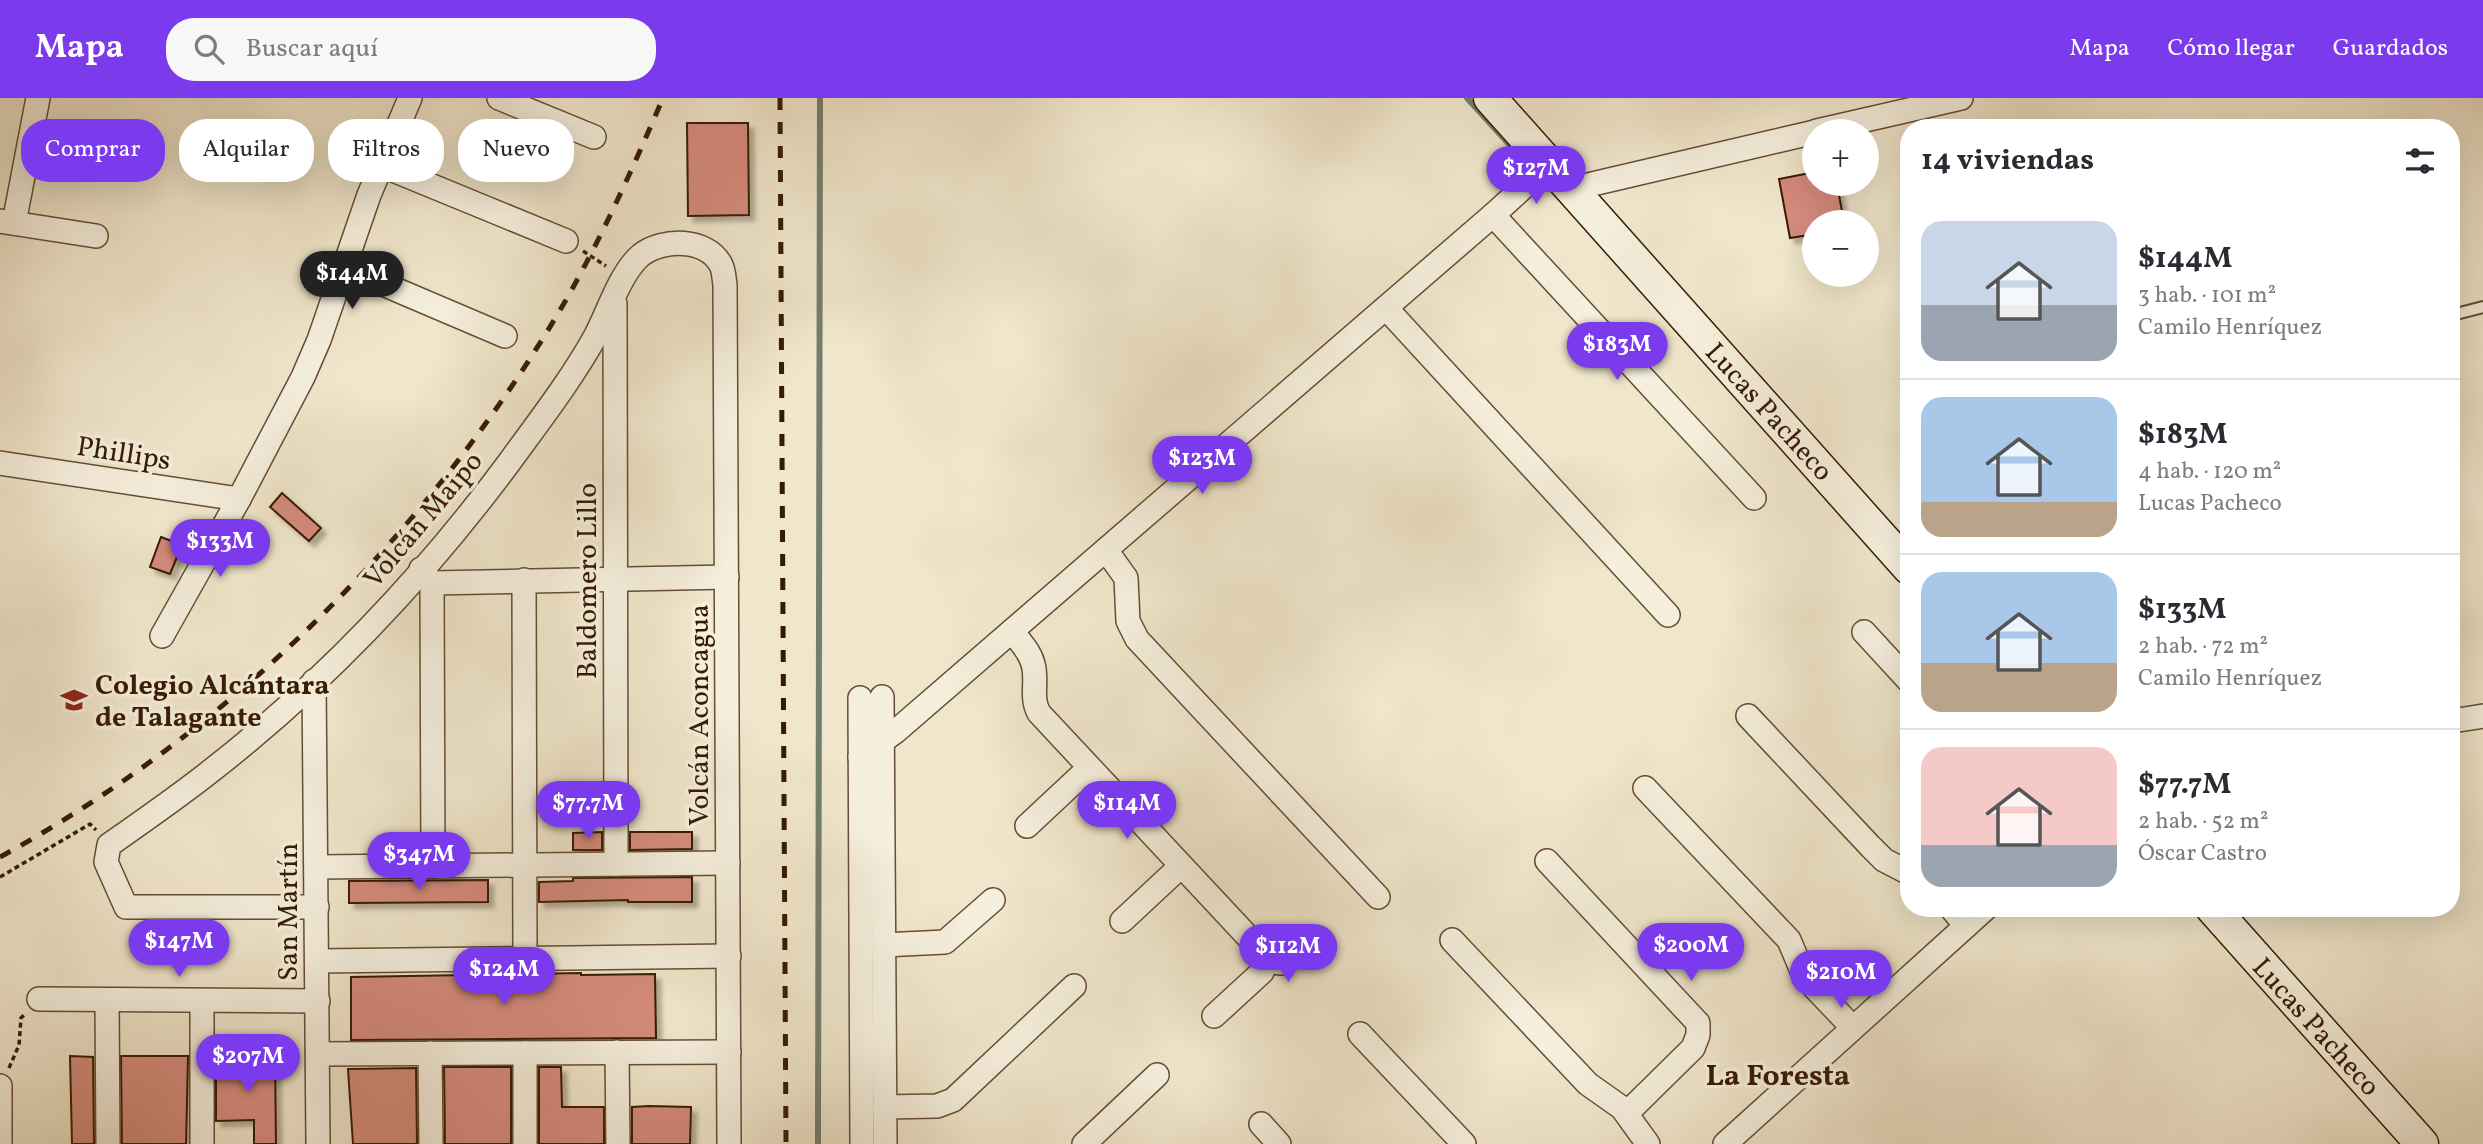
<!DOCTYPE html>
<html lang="es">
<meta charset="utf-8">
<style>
:root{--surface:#fff;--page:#f7f7f7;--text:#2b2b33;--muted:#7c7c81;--line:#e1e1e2;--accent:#7c3aed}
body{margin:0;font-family:Vollkorn,serif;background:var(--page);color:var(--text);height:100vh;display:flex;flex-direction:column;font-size:26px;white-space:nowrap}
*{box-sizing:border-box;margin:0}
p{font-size:23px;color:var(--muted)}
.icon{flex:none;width:38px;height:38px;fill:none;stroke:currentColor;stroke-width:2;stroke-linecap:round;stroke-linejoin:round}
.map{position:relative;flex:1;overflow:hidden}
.sheet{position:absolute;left:1900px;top:21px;width:560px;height:798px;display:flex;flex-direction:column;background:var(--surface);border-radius:28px;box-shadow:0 7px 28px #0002}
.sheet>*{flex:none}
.guide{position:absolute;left:21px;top:21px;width:665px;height:63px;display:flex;gap:14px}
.fabs{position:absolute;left:1802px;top:21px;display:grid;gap:14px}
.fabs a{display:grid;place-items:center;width:77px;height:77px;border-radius:50%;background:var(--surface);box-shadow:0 7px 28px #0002;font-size:35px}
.price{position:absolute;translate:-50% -60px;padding:0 16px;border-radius:24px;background:var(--accent);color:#fff;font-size:23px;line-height:46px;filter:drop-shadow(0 2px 4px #0008)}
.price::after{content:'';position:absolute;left:50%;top:42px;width:21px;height:16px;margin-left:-10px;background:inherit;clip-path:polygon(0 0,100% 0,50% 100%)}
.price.selected{background:#222;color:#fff}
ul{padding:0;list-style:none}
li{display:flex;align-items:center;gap:21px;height:175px;padding:0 21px}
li+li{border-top:2px solid var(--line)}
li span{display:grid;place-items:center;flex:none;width:196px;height:140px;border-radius:21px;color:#555}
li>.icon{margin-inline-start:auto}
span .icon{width:84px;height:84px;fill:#fffc;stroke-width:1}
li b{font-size:30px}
h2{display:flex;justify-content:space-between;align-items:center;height:84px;padding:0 21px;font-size:30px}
.pill{padding:0 24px;border-radius:28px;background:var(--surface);box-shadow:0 7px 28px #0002;font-size:24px;line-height:63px}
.pill.selected{background:var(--accent);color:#fff}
header{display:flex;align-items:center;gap:42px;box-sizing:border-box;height:98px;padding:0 35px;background:var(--accent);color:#fff}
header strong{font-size:33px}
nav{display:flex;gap:38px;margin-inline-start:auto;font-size:24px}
.search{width:490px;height:63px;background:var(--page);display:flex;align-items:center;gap:18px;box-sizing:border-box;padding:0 24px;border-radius:28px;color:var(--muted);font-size:26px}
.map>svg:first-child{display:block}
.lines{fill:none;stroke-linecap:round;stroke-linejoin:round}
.stream{stroke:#737e6e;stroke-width:6}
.building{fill:#d58b7d;stroke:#381a03;stroke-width:2;filter:url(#shadow)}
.service-casing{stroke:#664d35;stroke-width:14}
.minor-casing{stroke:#664d35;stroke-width:26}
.secondary-casing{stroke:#381a03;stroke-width:35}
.path{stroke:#381a03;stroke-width:3.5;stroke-dasharray:5 3.5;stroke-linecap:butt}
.service{stroke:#f5efdd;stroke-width:10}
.minor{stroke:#f5efdd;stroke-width:23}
.secondary{stroke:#f5efdd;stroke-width:32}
.rail{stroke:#381a03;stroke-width:5;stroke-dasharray:12 12;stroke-linecap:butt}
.labels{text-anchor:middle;stroke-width:7;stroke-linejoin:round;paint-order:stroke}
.street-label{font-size:28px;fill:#381a03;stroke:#f5efdd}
.poi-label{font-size:28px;font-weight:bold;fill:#381a03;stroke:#f5efdd;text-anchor:start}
.neighbourhood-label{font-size:30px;font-weight:bold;fill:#381a03;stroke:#f5efdd}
</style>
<header>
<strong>Mapa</strong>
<div class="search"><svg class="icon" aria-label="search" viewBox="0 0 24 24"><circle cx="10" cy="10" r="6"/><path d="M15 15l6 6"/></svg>Buscar aquí</div>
<nav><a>Mapa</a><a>Cómo llegar</a><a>Guardados</a></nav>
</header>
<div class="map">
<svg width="2483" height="1046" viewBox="0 0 2483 1046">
<defs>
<filter id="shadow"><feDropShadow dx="5.5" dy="5.5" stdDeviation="2" flood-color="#0004"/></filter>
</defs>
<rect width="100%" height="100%" fill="#f0e6cb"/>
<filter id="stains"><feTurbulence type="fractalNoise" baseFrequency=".00286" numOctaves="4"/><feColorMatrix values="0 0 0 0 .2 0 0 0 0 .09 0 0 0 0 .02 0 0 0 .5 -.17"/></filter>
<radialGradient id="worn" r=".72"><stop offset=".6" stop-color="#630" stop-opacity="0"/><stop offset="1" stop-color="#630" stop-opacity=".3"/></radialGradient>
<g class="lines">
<g class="stream">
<polyline points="1467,0 1528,67"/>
<polyline points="818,1046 820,0"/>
</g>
</g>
<g class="building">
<polygon points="687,25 748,25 749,117 688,118"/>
<polygon points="1815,74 1815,86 1837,86 1844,124 1815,124 1815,136 1790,140 1779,81"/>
<polygon points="282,395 321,430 309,443 270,409"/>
<polygon points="161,439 182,447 170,476 150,469"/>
<polygon points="602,734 602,752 573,752 573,735"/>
<polygon points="630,734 692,734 692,751 630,752"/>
<polygon points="692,779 692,804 628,804 628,802 539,804 539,784 573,783 573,780"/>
<polygon points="488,782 488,804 349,805 349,783"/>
<polygon points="581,875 581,877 655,876 656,940 351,942 351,879"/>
<polygon points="234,957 234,960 275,959 276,1046 254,1046 254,1022 216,1023 216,958"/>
<polygon points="70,958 93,959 94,1046 72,1046"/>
<polygon points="121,958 188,958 186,1046 122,1046"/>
<polygon points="444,969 511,969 511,1046 445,1046"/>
<polygon points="539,969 561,969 562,1009 604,1009 604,1046 539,1046"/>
<polygon points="416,970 417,1046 353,1046 348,971"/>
<polygon points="649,1008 691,1009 690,1046 632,1046 632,1009"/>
</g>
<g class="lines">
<defs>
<polyline id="service" points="2452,217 2483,209"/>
<g id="minor">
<polyline points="499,0 594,39"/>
<polyline points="1817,33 1961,0"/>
<polyline points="381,67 566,143"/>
<polyline points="1571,91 1815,34"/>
<polyline points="1493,117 1754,400"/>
<polyline points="0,123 96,138"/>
<polyline points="14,125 38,0"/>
<polyline points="343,169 505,238"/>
<polyline points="615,206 616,766"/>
<polyline points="1386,210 1668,517"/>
<polyline points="0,365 239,401"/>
<polyline points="1106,452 1126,480 1128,523 1137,541 1378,799"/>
<polyline points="421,471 432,485 727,479"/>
<polyline points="524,482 525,860"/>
<polyline points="432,485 433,768"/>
<path d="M1012,533C1019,543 1030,553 1033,566C1038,583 1030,599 1039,615L1264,856L1266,863L1262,874L1214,918"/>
<polyline points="1864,534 1909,583"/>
<polyline points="162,538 239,401 303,279 319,242 369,97 410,0"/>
<polyline points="314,583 318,1046"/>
<polyline points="882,599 885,1046"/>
<polyline points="860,600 862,1046"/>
<polyline points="1748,618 1870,748 1884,762 1909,775"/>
<polyline points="2452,623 2483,618"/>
<polyline points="860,659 895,634 1493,117 1549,66"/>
<polyline points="1645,690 1789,842 1802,873 1814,889 1853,930"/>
<polyline points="1027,728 1089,670"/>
<polyline points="1547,763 1698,925 1698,937 1693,950 1627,1015"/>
<polyline points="317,769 728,765"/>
<path d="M317,809H126L106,764L109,747C142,724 175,701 207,676C322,587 425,478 511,362C540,322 571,282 595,239C608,215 620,175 641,157C663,140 707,140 721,167C724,173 724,181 725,187L729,1046"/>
<polyline points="1951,810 1966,828"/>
<polyline points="1122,823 1181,768"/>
<polyline points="1452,842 1588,986 1622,1010 1648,1046"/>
<polyline points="883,847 945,844 993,802"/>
<polyline points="318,863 729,858"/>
<polyline points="1266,863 1281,865 1297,853"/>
<polyline points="39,901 318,903"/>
<polyline points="107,902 108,1046"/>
<polyline points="202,903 202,1046"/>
<polyline points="1360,936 1464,1046"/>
<polyline points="617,954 618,1046"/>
<polyline points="430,955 431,1046"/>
<polyline points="525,955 525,1046"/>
<polyline points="318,956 729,954"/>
<polyline points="0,988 0,1046"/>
<polyline points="885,1009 937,1008 953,1002 1074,888"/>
<polyline points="1261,1026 1279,1046"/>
<polyline points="1084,1046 1157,977"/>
<polyline points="1725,1046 1986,810"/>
</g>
<g id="secondary">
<polyline points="1490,0 1909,470"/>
<polyline points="2212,810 2422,1046"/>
</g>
</defs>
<use href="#service" class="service-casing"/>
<use href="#minor" class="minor-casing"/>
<use href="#secondary" class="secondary-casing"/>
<g class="path">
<polyline points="583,153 606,168"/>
<polyline points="0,779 90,726 96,732"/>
<polyline points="9,970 19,947 21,920 26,915"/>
</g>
<use href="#service" class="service"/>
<use href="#minor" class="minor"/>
<use href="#secondary" class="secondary"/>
<g class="rail">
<polyline points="780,0 786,1046"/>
<path d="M0,759C222,638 412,451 545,237C592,162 628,81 663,0"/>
</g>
</g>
<defs>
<symbol id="school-bare" viewBox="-9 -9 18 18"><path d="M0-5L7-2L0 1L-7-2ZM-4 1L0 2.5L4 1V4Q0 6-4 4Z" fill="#8f2418" stroke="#f5efdd" stroke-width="2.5" paint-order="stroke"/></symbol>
</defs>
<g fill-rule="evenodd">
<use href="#school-bare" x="55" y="583" width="38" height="38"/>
</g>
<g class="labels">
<g class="street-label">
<text transform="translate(1770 313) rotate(48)" y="10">Lucas Pacheco</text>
<text transform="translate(124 354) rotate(9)" y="10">Phillips</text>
<text transform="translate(422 421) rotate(-50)" y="10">Volcán Maipo</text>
<text transform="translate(586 483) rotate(-90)" y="10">Baldomero Lillo</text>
<text transform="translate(698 617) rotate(-90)" y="10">Volcán Aconcagua</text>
<text transform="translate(287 814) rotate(-90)" y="10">San Martín</text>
<text transform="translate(2317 928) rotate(48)" y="10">Lucas Pacheco</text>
</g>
<g class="poi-label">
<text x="95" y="596">Colegio Alcántara<tspan x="95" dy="32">de Talagante</tspan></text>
</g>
<g class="neighbourhood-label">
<text x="1778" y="987">La Foresta</text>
</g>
</g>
<rect width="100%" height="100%" filter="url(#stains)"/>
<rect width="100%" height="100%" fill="url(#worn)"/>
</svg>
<div class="fabs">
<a>+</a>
<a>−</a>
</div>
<b class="price" style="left:1536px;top:108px">$127M</b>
<b class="price selected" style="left:352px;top:213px">$144M</b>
<b class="price" style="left:1617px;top:284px">$183M</b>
<b class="price" style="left:1202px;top:398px">$123M</b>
<b class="price" style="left:220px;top:481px">$133M</b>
<b class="price" style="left:588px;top:743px">$77.7M</b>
<b class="price" style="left:1127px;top:743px">$114M</b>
<b class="price" style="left:419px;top:794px">$347M</b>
<b class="price" style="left:179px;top:881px">$147M</b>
<b class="price" style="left:1691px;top:885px">$200M</b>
<b class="price" style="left:1288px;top:886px">$112M</b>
<b class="price" style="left:504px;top:909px">$124M</b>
<b class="price" style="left:1841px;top:912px">$210M</b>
<b class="price" style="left:248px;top:996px">$207M</b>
<div class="guide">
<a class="pill selected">Comprar</a>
<a class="pill">Alquilar</a>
<a class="pill">Filtros</a>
<a class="pill">Nuevo</a>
</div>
<section class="sheet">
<h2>14 viviendas<svg class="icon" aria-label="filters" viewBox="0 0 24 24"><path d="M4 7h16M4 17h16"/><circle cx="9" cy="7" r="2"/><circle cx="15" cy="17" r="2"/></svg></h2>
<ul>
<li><span style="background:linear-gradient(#c9d6e8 60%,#9aa5b1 0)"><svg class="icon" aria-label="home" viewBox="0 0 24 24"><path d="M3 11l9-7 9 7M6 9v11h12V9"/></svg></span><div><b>$144M</b><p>3 hab. · 101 m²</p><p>Camilo Henríquez</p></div></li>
<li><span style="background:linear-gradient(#a9c7e8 75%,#b9a48a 0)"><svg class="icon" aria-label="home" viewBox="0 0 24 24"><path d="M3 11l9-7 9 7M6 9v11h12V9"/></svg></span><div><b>$183M</b><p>4 hab. · 120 m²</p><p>Lucas Pacheco</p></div></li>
<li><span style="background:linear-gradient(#a9c7e8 65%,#b9a48a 0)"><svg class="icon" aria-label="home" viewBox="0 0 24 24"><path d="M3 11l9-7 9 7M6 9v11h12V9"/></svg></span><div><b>$133M</b><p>2 hab. · 72 m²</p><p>Camilo Henríquez</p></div></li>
<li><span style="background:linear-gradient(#f6c9c9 70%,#9aa5b1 0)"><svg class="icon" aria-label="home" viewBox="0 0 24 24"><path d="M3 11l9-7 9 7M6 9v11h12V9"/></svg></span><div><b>$77.7M</b><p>2 hab. · 52 m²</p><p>Óscar Castro</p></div></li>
</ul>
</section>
</div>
